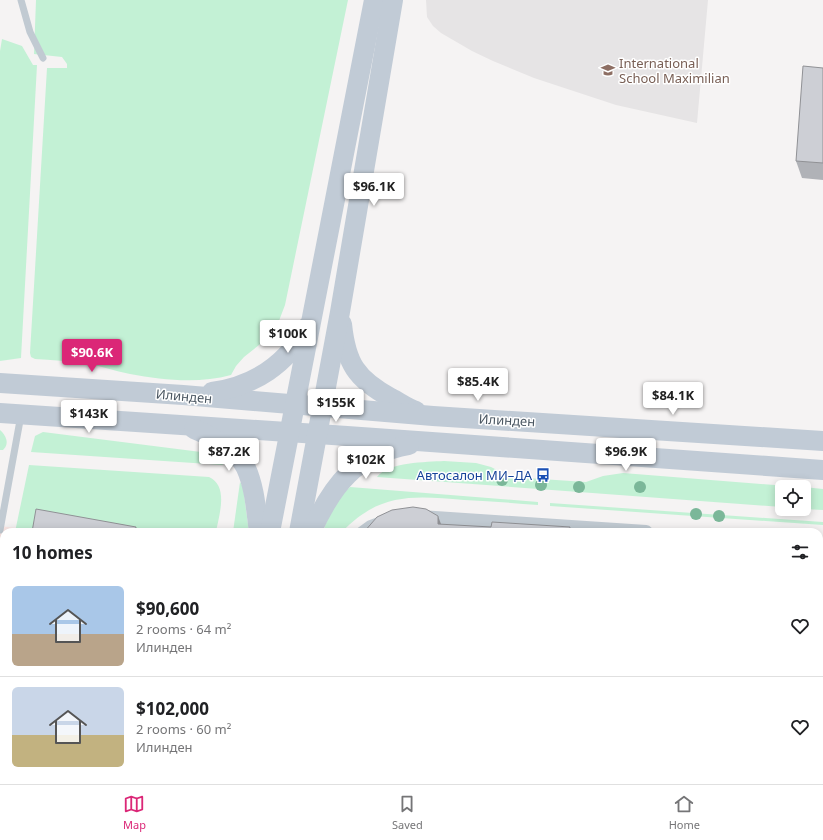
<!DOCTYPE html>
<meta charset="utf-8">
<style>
:root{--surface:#fff;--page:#f6f6f6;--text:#202124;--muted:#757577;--line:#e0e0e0;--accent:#db2777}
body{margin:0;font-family:"Noto Sans",sans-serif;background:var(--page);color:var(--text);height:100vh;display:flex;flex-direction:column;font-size:15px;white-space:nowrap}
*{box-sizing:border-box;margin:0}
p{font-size:13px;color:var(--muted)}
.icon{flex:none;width:22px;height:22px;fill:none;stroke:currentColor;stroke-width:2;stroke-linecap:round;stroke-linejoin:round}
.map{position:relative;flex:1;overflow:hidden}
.details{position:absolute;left:0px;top:528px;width:823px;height:256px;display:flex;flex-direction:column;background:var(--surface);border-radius:12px 12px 0 0;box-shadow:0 2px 10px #0003}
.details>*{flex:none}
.fabs{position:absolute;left:775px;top:480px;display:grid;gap:8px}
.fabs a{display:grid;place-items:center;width:36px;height:36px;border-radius:6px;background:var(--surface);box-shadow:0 2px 10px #0003;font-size:20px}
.price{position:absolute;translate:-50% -34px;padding:0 9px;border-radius:4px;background:#fff;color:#222;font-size:13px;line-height:26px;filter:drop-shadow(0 1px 2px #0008)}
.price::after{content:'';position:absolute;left:50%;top:24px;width:12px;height:9px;margin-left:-6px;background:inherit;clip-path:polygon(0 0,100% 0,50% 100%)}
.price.active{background:var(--accent);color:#fff}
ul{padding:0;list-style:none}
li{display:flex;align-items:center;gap:12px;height:100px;padding:0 12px}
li+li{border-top:1px solid var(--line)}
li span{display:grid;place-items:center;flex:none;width:112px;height:80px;border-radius:6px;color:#555}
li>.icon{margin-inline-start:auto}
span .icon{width:48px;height:48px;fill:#fffc;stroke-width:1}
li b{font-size:17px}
h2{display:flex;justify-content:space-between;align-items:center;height:48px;padding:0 12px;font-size:17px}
.menu{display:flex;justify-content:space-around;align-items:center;height:56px;border-top:1px solid var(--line);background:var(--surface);font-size:11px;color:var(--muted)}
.menu a{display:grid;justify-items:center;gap:2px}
.menu .active{color:var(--accent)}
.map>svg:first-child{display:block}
.education{fill:#e6e4e5}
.medical{fill:#fce8e6}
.green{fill:#c3f1d5}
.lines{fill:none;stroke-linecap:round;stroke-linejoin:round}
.lane{stroke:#c1cad2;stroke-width:7}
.street{stroke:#c1cad2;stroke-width:14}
.secondary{stroke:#c1cbd6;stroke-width:20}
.tree{fill:#7bb799}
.wall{fill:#b0b2b7}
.shaded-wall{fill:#909195}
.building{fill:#cdcfd5;stroke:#909195}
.labels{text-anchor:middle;stroke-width:3;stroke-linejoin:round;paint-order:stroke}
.education-label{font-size:13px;fill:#785e54;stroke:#fff;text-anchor:start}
.street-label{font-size:13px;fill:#4a5661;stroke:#fff}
.transit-label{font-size:13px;fill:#164399;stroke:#fff;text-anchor:end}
</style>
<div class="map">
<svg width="823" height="784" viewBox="0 0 823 784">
<rect width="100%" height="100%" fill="#f5f3f3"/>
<g class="education">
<polygon points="426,0 708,0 697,123 616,105 534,78 493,61 472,51 441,33 433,26 427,17"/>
<polygon points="311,780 514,780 523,782 525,784 310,784"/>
</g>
<g class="medical">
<polygon points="0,526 16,528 15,532 4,532 4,594 0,616"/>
<polygon points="0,659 4,659 4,780 132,780 131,784 0,784"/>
</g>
<g class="green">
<path d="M36,0H348L285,305L277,326L259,345L244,357L236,366L231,375C198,384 163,380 130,374C115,371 100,366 85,363C68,361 52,360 35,359L31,357L30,353L47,68H67V64L62,57L34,54Z"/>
<polygon points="2,39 22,46 33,65 37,65 21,358 0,361 0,51"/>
<path d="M0,430C6,435 10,444 3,450H0Z"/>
<path d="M43,432L201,452C211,454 218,455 223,465L31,452L35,436Z"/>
<path d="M444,461L476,463L491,467L511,477L586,482L603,476L623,473L799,487H782V507L377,477C389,462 426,462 444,461Z"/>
<path d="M29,465L209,477C229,486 219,515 216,532H15Z"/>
<polygon points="240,482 243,487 249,532 233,532"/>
<path d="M350,487L538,502V505C513,503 489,501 464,500C414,496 380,492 342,532H323C328,515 336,499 350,487Z"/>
<polygon points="804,487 823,489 823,510 804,509"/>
<polygon points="550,503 823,522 823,525 550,506"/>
<polygon points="4,594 4,659 0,659 0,616"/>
<polygon points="132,780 170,780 169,784 131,784"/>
<polygon points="188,780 214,780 213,784 187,784"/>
</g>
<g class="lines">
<g class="lane">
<polyline points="21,0 30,32 43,58"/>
<polyline points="0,530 21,415"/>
<polyline points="358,532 369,524 377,521"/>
<polyline points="537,780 538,784"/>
<polyline points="385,784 385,780"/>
</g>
<g class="street">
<polyline points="420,517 646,532"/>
<polyline points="275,780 275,784"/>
</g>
<g class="secondary">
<path d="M342,324C346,363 356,379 391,398C399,402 407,408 416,411"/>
<polyline points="0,383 183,395 433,416 823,441"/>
<path d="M212,392C254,386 287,364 307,327"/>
<polyline points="0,413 347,436 823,470"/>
<path d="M194,429C211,436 238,450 246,468C255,488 256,511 259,532"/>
<polyline points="270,532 374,0"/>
<polyline points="299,532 340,312 393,0"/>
<path d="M311,532C333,484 355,455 409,445"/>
<polyline points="223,784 224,780"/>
<polyline points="253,784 253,780"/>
</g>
</g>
<g class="tree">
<circle cx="502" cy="480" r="6"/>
<circle cx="541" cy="485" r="6"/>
<circle cx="579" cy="487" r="6"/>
<circle cx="640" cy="487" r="6"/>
<circle cx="696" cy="514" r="6"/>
<circle cx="719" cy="516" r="6"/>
</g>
<g class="wall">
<polygon points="823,68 823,180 802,178 796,161"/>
<rect x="819" y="543" width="4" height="115"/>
<polygon points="4,756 4,780 34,780 33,784 4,784 1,775"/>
<polygon points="39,780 73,780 72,784 39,784 38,782"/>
<polygon points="664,780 723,780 717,784 667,784"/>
</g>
<g class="shaded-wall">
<polygon points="438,516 444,532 438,524"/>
<polygon points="136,527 137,532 135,532"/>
<polygon points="819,684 823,695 823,732 820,750 819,746"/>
<polygon points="27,780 34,780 33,784 28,784"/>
<polygon points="66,780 73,780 72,784 65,784"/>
<polygon points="97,780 104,780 104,784 96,784"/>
<polygon points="357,780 361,780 362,784 356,784"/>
<polygon points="489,780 491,780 493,784 488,784"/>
<polygon points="696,780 723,780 717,784 698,784"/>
</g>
<g class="building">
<polygon points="803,66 823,68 823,163 796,161"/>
<polygon points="413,507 426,509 438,516 438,524 491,527 492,522 570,527 569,532 364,532 377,517 392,510"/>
<polygon points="36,509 136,527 135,532 32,532"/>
<rect x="819" y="543" width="4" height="91"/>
<polygon points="4,756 4,775 1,775"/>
<polygon points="39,780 66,780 65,784 49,784 38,782"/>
<polygon points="78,780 97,780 96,784 77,784"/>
<polygon points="322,780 357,780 356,784 321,784"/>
<polygon points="395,780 489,780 488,784 395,784"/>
</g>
<defs>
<symbol id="school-bare" viewBox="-9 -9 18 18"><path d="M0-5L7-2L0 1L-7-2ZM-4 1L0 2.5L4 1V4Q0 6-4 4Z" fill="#8d6e63" stroke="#fff" stroke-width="2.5" paint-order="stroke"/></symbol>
<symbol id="bus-bare" viewBox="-9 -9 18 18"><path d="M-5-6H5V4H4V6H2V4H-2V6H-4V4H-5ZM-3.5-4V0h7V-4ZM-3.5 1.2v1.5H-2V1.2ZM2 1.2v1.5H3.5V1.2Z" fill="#1a4fb4" stroke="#fff" stroke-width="2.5" paint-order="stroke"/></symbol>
</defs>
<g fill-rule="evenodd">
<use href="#school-bare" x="598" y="60" width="20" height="20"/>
<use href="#bus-bare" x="533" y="465" width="20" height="20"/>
</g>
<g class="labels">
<g class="education-label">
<text x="619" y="68">International<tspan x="619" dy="15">School Maximilian</tspan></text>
</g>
<g class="street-label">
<text transform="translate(184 396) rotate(5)" y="5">Илинден</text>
<text transform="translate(507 420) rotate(3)" y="5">Илинден</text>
</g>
<g class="transit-label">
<text x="532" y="480">Автосалон МИ–ДА</text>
</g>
</g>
</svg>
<div class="fabs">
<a><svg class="icon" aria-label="locate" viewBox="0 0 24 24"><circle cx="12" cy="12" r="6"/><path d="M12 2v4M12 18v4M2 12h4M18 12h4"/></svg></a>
</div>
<b class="price" style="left:374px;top:207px">$96.1K</b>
<b class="price" style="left:288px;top:354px">$100K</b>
<b class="price active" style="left:92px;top:373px">$90.6K</b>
<b class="price" style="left:478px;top:402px">$85.4K</b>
<b class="price" style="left:673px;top:416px">$84.1K</b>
<b class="price" style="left:336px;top:423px">$155K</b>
<b class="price" style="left:89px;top:434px">$143K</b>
<b class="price" style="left:229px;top:472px">$87.2K</b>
<b class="price" style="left:626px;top:472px">$96.9K</b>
<b class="price" style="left:366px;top:480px">$102K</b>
<section class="details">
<h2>10 homes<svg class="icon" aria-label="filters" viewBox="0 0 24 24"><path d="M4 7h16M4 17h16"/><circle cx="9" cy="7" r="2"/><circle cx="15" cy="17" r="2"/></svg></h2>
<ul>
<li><span style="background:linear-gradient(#a9c7e8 60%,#b9a48a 0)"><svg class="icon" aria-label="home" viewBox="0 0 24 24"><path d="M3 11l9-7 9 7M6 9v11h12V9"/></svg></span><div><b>$90,600</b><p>2 rooms · 64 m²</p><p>Илинден</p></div><svg class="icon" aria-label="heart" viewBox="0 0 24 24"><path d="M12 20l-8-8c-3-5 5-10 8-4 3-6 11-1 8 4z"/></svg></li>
<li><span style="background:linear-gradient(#c9d6e8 60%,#c2b280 0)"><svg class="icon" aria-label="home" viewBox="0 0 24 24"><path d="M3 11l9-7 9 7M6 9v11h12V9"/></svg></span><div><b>$102,000</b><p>2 rooms · 60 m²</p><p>Илинден</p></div><svg class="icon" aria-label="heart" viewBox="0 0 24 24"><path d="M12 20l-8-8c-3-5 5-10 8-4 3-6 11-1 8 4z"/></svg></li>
</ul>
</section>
</div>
<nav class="menu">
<a class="active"><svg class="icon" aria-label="map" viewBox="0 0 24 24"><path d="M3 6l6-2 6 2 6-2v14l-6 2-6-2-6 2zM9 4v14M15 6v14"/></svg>Map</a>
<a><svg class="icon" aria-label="saved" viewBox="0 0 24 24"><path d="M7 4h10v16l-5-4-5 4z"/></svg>Saved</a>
<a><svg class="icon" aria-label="home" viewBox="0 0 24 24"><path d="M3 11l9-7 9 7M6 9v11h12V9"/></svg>Home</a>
</nav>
